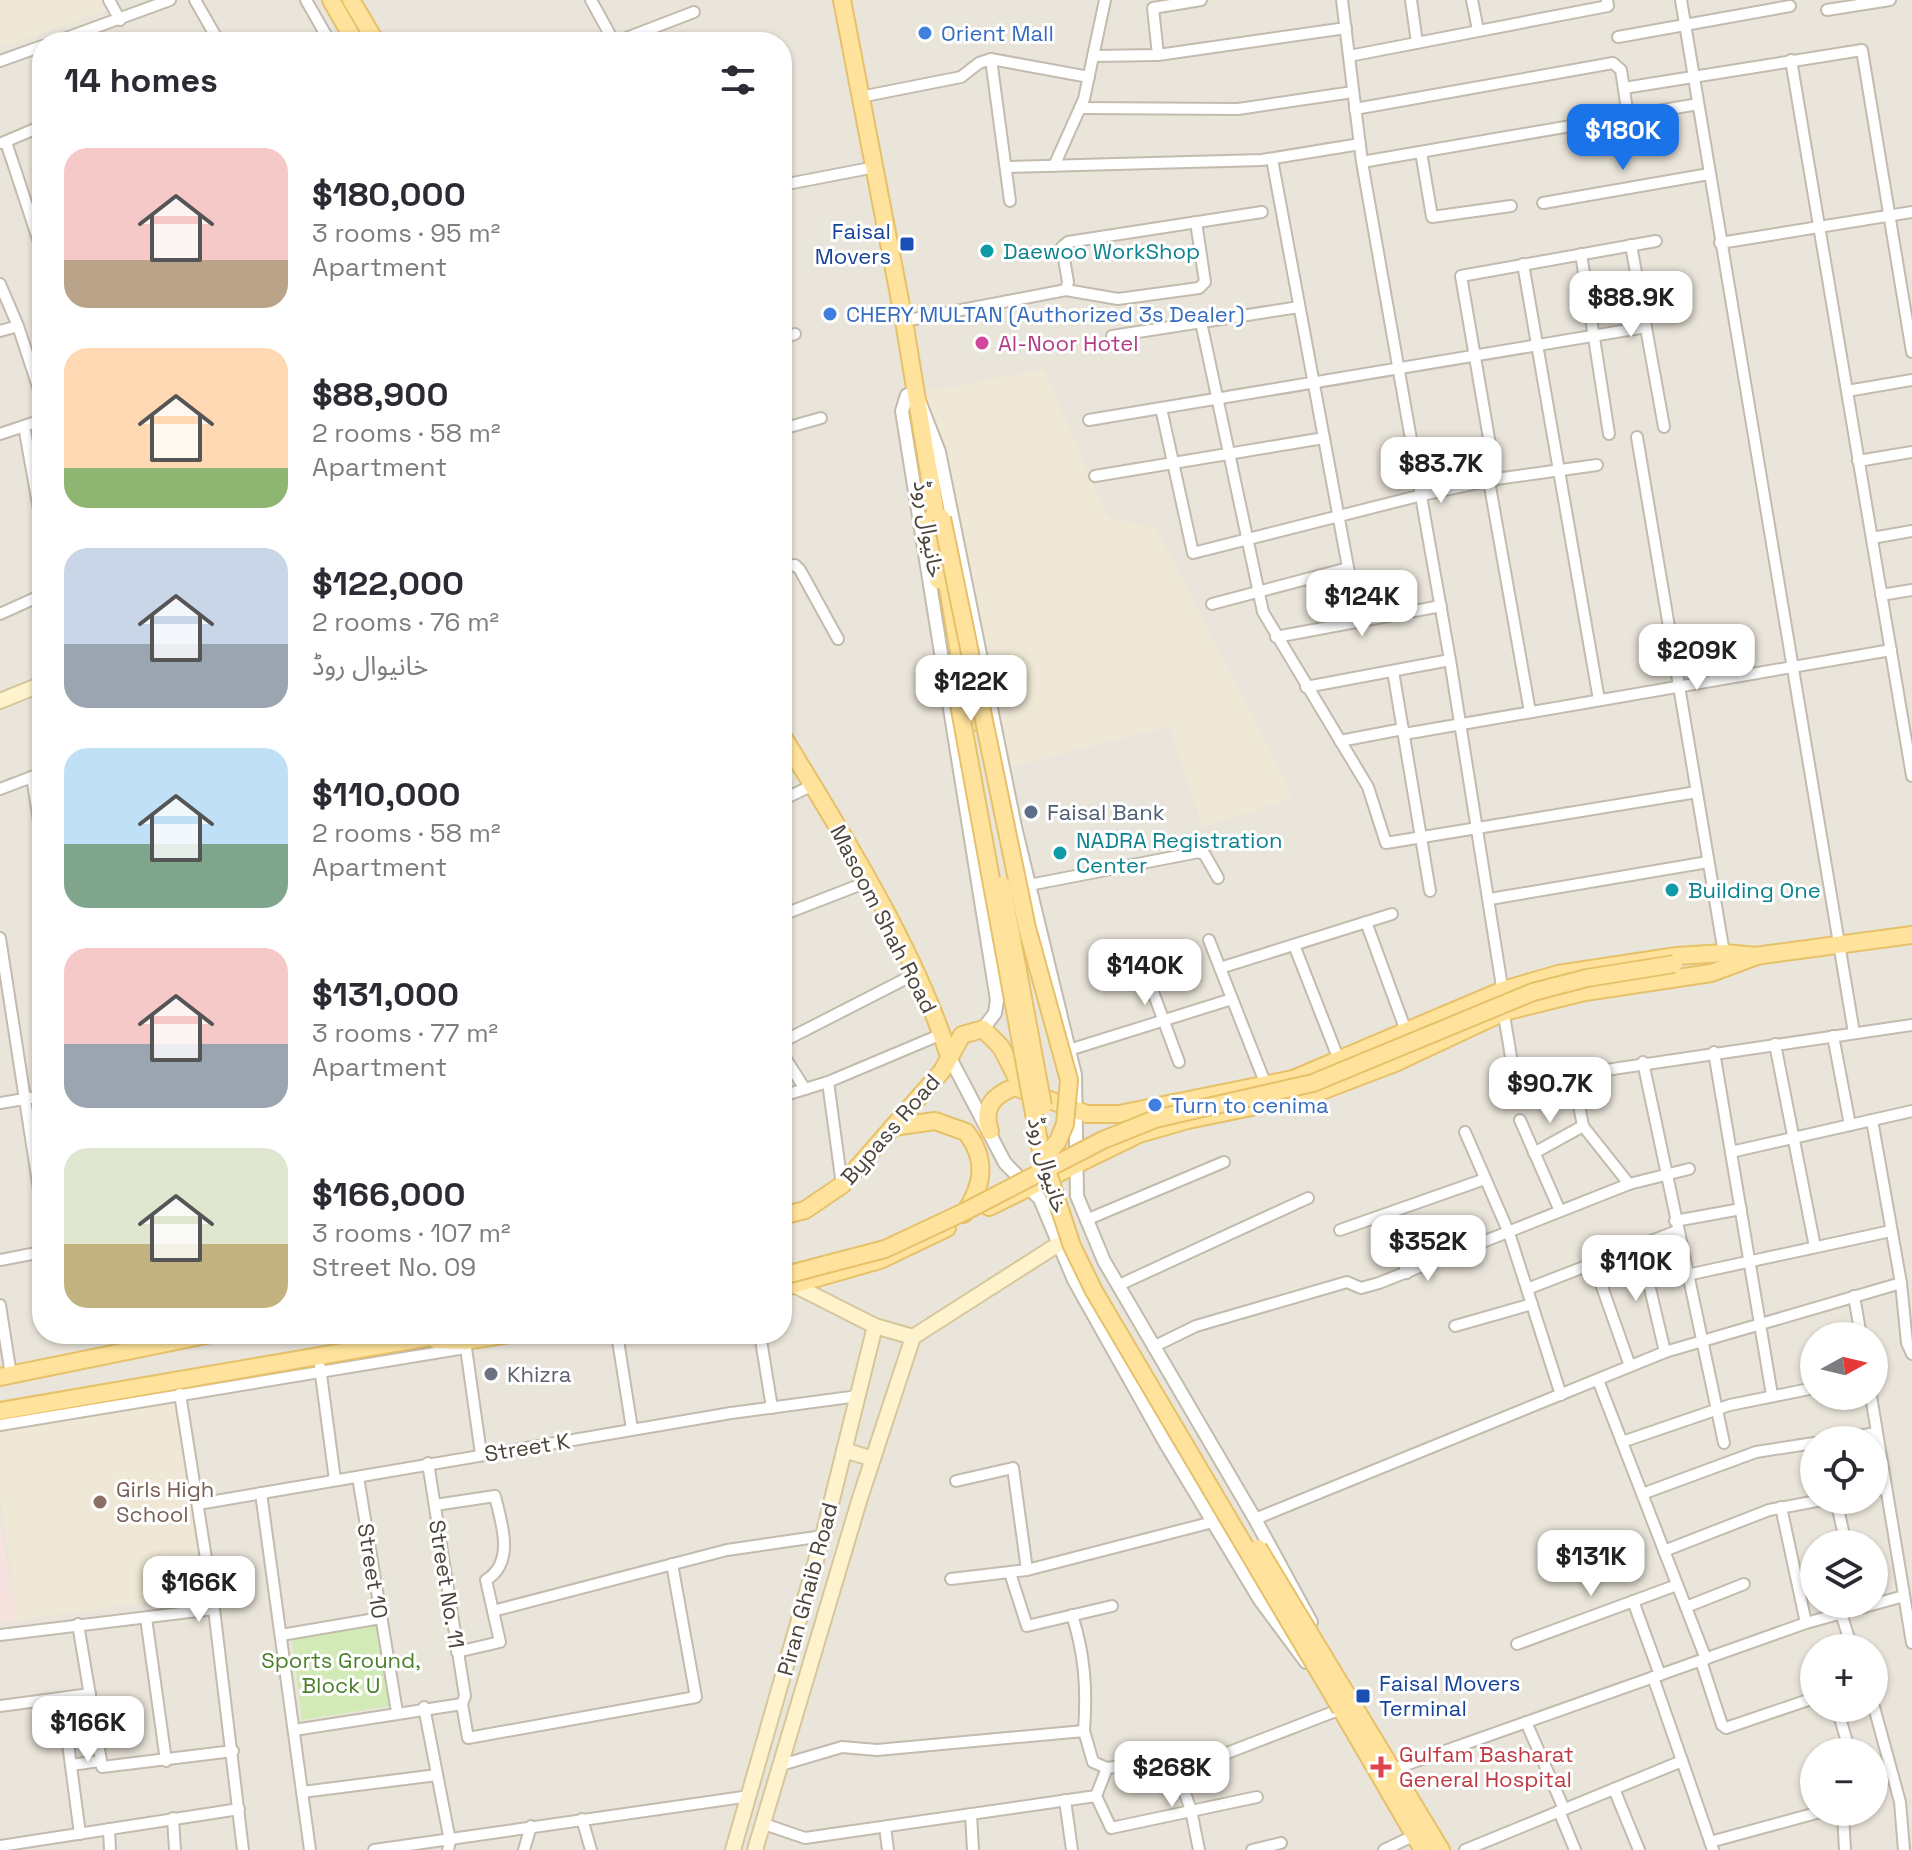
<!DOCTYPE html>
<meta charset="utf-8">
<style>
:root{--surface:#fff;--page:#f7f7f7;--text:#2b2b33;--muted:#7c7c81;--accent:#1a73e8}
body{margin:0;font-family:"Space Grotesk","Noto Sans Arabic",sans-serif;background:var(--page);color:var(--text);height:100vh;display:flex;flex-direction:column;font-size:30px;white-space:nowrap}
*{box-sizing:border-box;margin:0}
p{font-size:26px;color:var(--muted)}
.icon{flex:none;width:44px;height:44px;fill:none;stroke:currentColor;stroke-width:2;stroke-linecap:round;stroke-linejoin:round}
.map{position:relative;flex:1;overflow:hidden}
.drawer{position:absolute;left:32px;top:32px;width:760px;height:1312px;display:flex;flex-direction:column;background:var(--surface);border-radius:32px;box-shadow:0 2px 6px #0004}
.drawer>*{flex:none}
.needle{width:52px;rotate:82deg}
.fabs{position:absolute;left:1800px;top:1322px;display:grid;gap:16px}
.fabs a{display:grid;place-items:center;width:88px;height:88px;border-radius:50%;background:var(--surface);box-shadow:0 2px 6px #0004;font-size:40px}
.price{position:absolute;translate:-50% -68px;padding:0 18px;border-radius:16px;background:#fff;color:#222;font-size:26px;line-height:52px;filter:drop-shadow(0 2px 4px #0008)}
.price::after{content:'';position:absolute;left:50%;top:48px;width:24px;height:18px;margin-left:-12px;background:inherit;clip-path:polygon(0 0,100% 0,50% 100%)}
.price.current{background:var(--accent);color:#fff}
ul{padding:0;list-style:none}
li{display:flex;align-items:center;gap:24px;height:200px;padding:0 32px}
li span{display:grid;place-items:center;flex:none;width:224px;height:160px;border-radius:24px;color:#555}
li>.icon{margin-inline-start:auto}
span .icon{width:96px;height:96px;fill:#fffc;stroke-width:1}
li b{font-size:34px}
h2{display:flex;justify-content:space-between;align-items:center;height:96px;padding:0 32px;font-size:34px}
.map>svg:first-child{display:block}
.residential{fill:#eae5da;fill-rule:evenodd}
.education{fill:#efe8d6}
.medical{fill:#f6e3e0}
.green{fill:#d2eab5}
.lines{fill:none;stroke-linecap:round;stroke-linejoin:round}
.minor-casing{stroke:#c2bbae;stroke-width:14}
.tertiary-casing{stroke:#c2bbae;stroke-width:16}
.secondary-casing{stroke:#d6c79b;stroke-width:18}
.primary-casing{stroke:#e6c16a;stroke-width:20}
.minor{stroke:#fff;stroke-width:10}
.tertiary{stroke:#fff;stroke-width:12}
.secondary{stroke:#fff3cd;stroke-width:14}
.primary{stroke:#ffe39c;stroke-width:16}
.primary-bridge-casing{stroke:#e6c16a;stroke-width:20;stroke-linecap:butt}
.primary-bridge{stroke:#ffe39c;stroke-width:16}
.shop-dot{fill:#3f7fe0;stroke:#fff;stroke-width:3}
.transit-dot{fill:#1a4fb4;stroke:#fff;stroke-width:3}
.culture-dot{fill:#0f9aa8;stroke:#fff;stroke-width:3}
.hotel-dot{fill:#d1479c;stroke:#fff;stroke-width:3}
.service-dot{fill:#5c6f8a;stroke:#fff;stroke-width:3}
.worship-dot{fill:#6b7280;stroke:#fff;stroke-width:3}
.education-dot{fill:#8d6e63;stroke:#fff;stroke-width:3}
.health-dot{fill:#e0444e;stroke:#fff;stroke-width:3}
.labels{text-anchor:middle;stroke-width:6;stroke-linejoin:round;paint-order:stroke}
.shop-label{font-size:22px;fill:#366cbe;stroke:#fff;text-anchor:start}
.transit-label{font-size:22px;fill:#164399;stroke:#fff;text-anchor:end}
.culture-label{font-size:22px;fill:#0d838f;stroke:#fff;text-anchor:start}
.hotel-label{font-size:22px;fill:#b23c85;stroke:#fff;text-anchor:start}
.street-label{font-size:22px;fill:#4b4439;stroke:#fff}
.service-label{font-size:22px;fill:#4e5e75;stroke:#fff;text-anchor:start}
.worship-label{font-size:22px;fill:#5b616d;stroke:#fff;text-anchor:start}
.education-label{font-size:22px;fill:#785e54;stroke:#fff;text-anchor:start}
.park-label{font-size:22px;fill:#4a7f2a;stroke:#fff}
.health-label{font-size:22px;fill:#be3a42;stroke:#fff;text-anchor:start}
</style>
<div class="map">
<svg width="1912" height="1850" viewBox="0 0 1912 1850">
<rect width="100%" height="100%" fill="#f6f3ec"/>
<path class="residential" d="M0,0H1912V1850H0ZM42,42H782V1334H42ZM1814,1336H1874V1396H1814ZM1814,1440H1874V1500H1814ZM1814,1544H1874V1604H1814ZM1814,1648H1874V1708H1814ZM1814,1752H1874V1812H1814Z"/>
<g class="education">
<polygon points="0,0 107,0 111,8 0,48"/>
<polygon points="1044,369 1107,517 1157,529 1293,798 1203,827 1170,727 999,770 924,392"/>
<polygon points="174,1395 206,1594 17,1620 0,1496 0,1422"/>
</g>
<polygon class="medical" points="0,1523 17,1620 0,1623"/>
<polygon class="green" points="377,1624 390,1706 302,1720 292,1639"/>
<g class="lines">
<defs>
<g id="minor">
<polyline points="109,0 120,20"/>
<polyline points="195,0 219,42"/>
<polyline points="306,0 330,42"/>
<polyline points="591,0 614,42"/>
<polyline points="1342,0 1362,162 1450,660 1503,993"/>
<polyline points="1411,0 1417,43"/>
<polyline points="1472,0 1478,30"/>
<polyline points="1681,0 1854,1033"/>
<polyline points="1827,10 1890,0"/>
<polyline points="1618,37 1790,6"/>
<polyline points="55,42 170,0"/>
<polyline points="616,42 694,12"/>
<polyline points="1158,55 1153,8 1201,0"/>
<polyline points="1093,56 1158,55 1346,28"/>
<polyline points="1349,56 1608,6 1607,0"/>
<polyline points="991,59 1010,201"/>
<polyline points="1791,60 1912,776"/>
<polyline points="0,61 42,46"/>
<polyline points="1624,88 1862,50 1912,352"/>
<polyline points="860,97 961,77 979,63 991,59 1089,77"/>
<polyline points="1080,108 1238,109 1353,92"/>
<polyline points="1355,109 1613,63 1621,70 1628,116"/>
<polyline points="6,142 42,251"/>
<polyline points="2,143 42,126"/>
<polyline points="1421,152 1432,217 1511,206"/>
<polyline points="1272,159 1358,621"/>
<polyline points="1362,162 1698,104"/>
<polyline points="1054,166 1084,99 1105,0"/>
<polyline points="1007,167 1262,160 1360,144"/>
<polyline points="782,185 865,169"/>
<polyline points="1543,203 1709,174"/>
<polyline points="1720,243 1912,212"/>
<polyline points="1631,245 1664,427"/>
<polyline points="1581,254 1609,434"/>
<polyline points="1523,264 1599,700"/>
<polyline points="0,284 18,326"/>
<polyline points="1066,290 1118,299 1199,288 1205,282 1196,222"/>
<polyline points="904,321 1066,290 1068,282 1062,247 1068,242 1262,212"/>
<polyline points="1201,322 1263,612 1368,787 1386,843 1697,792"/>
<polyline points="0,331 18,326 42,399"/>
<polyline points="1112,336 1299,307"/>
<polyline points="782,338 795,334"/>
<polyline points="1847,391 1912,380"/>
<polyline points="1161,408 1193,553 1422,495 1496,479 1597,465"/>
<polyline points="1089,420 1646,327"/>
<polyline points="24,426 42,526"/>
<polyline points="782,429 821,418"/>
<polyline points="0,434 42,420"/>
<polyline points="1637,437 1724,953"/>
<polyline points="1858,461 1912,452"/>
<polyline points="1095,476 1324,438"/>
<polyline points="1496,479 1461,276 1656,241"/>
<polyline points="1489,481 1530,712"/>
<polyline points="1872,538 1912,531"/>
<polyline points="782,567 795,565 800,570 838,639"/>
<polyline points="1881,595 1912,590"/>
<polyline points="1212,604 1348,568"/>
<polyline points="0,614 42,595"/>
<polyline points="1276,637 1441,606"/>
<polyline points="1393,671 1430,891"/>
<polyline points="1306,687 1450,660"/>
<polyline points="1404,734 1891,650"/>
<polyline points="1340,741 1403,729"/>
<polyline points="32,777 42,840"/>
<polyline points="0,789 42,773"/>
<polyline points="782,800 813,785"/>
<polyline points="1029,885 1199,852 1205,855 1218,878"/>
<polyline points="1490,899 1708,862"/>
<polyline points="782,915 867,882"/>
<polyline points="1366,922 1406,1031"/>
<polyline points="0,938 42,1209"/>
<polyline points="1209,940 1266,1085"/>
<polyline points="1294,945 1339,1060"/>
<polyline points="1143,965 1179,1062"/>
<polyline points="1220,968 1392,914"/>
<polyline points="1503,1009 1514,1075 1517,1081 1524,1082 1912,1025"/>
<polyline points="1833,1036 1850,1125"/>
<polyline points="782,1042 915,974"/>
<polyline points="1775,1044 1815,1247"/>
<polyline points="1069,1050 1232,999"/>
<polyline points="1714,1052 1772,1395"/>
<polyline points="782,1053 805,1089"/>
<polyline points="1643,1062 1724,1443"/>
<polyline points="1573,1074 1583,1126 1629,1184"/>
<polyline points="828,1082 842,1185"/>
<polyline points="782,1096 828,1082 942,1034"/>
<polyline points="0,1103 42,1096"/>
<polyline points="1520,1120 1560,1211"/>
<polyline points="1872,1120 1901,1283 1907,1343 1912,1354"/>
<polyline points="1465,1132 1509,1233 1561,1395"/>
<polyline points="1731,1152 1912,1111"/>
<polyline points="1534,1153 1583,1126"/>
<polyline points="1387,1214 1407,1273"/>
<polyline points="1086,1220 1224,1162"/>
<polyline points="1675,1221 1741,1209"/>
<polyline points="1340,1230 1485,1179"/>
<polyline points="1640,1246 1665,1352"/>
<polyline points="0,1260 42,1252"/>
<polyline points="1594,1264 1630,1366"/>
<polyline points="1687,1275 1891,1231"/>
<polyline points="1119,1285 1308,1198"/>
<polyline points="1527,1289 1677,1231"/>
<polyline points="1854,1296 1861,1336"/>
<polyline points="0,1305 11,1375"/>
<polyline points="1455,1326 1532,1304"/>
<polyline points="617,1334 632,1429"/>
<polyline points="760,1334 772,1408"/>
<polyline points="465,1341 481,1454"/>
<polyline points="1153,1347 1196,1326 1347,1282 1361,1288 1379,1283 1629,1184 1689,1169"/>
<polyline points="320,1367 335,1480"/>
<polyline points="1598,1380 1706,1659"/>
<polyline points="180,1394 214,1609 243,1850"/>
<polyline points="1871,1396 1912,1643"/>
<polyline points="0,1425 465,1348"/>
<polyline points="1831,1440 1877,1433"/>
<polyline points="1622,1442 1730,1405 1814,1388"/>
<polyline points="428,1463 465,1696 462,1704 468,1738 696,1697 672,1564"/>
<polyline points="358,1477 397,1712"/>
<polyline points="956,1481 1013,1468 1027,1570"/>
<polyline points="1874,1491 1886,1488"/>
<polyline points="261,1493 310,1850"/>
<polyline points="1642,1494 1756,1452 1814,1443"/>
<polyline points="1836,1500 1846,1544"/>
<polyline points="198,1504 731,1413 858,1396"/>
<path d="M435,1505L495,1496C501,1522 516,1562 486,1580L500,1642L457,1652"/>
<polyline points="1781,1507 1806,1623"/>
<polyline points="1255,1519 1665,1352 1901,1283"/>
<polyline points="1664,1551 1769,1510 1822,1500"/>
<polyline points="1010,1573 1027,1626 1112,1606"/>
<polyline points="951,1579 1027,1570 1213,1522"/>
<polyline points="1633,1601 1660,1675"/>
<polyline points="1686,1607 1744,1584"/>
<polyline points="493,1611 727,1550 823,1536"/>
<polyline points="1841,1613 1852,1648"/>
<path d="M1072,1615C1085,1655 1087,1690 1084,1731"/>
<polyline points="146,1618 166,1761"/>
<polyline points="78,1624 102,1767 233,1751"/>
<polyline points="0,1635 214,1609"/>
<polyline points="281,1635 381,1618"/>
<polyline points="1517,1644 1677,1585"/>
<polyline points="1701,1661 1722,1725 1726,1728 1814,1698"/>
<polyline points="1653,1677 1713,1850"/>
<polyline points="62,1698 80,1834"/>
<polyline points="0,1706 90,1694"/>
<polyline points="424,1707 450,1841 448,1850"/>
<polyline points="1874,1707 1900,1802 1904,1850"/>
<polyline points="1837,1708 1850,1752"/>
<polyline points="1526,1722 1564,1809"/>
<polyline points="294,1730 462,1704"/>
<polyline points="1173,1760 1191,1810 1199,1850"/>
<polyline points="71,1765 100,1761"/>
<polyline points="781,1765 842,1747 877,1750 1084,1731 1093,1762 1107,1768"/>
<polyline points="1394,1769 1806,1623 1904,1596"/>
<polyline points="1614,1789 1639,1850"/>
<polyline points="302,1792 437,1775"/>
<polyline points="1096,1796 1111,1828 1257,1797"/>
<polyline points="1065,1800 1072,1850"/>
<polyline points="1559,1811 1575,1850"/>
<polyline points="1843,1812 1845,1850"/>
<polyline points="971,1814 973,1850"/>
<polyline points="173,1818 175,1850"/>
<polyline points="582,1819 591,1850"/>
<polyline points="764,1824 805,1838 1096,1796 1107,1768 1227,1753 1341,1709"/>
<polyline points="885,1827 888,1850"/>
<polyline points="109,1829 110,1850"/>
<polyline points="1710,1842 1820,1812"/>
<polyline points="0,1846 239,1809"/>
<polyline points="374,1850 750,1796"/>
<polyline points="524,1850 531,1826"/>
<polyline points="1252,1850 1281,1843"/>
<polyline points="1384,1850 1415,1835"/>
<polyline points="1465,1850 1682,1761"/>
</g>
<g id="tertiary">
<polyline points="983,1029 995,1013 997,1000 902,411 907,395 916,393 939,452 1015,827 1075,1075 1077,1196 1104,1261 1255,1519 1311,1622"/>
<polyline points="949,1056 1005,1163 1040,1199 1074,1280 1166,1444 1260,1600 1306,1662"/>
</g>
<g id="secondary">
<polyline points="0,701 42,684"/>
<polyline points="796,1286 875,1326 913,1337 1057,1245"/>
<polyline points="844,1450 873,1459"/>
<polyline points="733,1850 823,1536 875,1326"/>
<polyline points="755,1850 860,1498 913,1337"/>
</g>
<g id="primary">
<polyline points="331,0 355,42"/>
<polyline points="351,0 376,42"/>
<polyline points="842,0 904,321 939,534"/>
<polyline points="928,520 938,580"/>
<polyline points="944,564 971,723"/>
<path d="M782,735C843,835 913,945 949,1056"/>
<polyline points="1747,957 1912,935"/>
<path d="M893,1127L935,1121L966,1132C988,1160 983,1186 964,1214"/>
<path d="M990,1131C982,1108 993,1095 1015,1087L1087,1114H1119L1293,1079L1503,990L1558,974L1677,956L1724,953L1757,956"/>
<polyline points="989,1207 1139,1134 1188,1120 1314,1094 1395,1063 1504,1012 1585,992 1711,973 1757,956"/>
<polyline points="782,1216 805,1210 842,1185 942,1071 962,1035 983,1029 1001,1047 1022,1088"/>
<polyline points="782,1288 880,1260 947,1228"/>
<polyline points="436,1340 465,1341 510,1334"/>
<polyline points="0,1377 211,1334"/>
<polyline points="0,1411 447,1334"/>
<polyline points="1350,1700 1441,1850"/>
<polyline points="1341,1709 1423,1850"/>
</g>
</defs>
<use href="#minor" class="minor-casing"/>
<use href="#tertiary" class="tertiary-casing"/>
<use href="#secondary" class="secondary-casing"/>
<use href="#primary" class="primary-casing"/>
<use href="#minor" class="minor"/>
<use href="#tertiary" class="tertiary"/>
<use href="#secondary" class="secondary"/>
<use href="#primary" class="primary"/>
<defs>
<g id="primary-bridge">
<polyline points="942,518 1027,928 1069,1080 1065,1124 1058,1141 1039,1165"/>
<polyline points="956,688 1041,1152 1072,1246 1094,1291 1341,1709"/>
<polyline points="1002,885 1043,1106"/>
<polyline points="782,1276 885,1249 964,1212 1103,1140 1155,1119 1313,1083 1533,992 1587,978 1674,964"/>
<polyline points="1258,1548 1350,1700"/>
</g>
</defs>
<use href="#primary-bridge" class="primary-bridge-casing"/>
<use href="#primary-bridge" class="primary-bridge"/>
</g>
<g class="shop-dot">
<circle cx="925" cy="33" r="8"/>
<circle cx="830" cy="314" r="8"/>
<circle cx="1155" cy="1105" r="8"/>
</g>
<g class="transit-dot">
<rect x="899" y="236" width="16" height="16" rx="4"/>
<rect x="1355" y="1688" width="16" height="16" rx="4"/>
</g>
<g class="culture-dot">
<circle cx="987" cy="251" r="8"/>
<circle cx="1060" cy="853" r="8"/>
<circle cx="1672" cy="890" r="8"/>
</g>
<circle class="hotel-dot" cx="982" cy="343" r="8"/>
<circle class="service-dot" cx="1031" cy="812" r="8"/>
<circle class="worship-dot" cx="491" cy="1374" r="8"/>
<circle class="education-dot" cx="100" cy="1502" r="8"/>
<path class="health-dot" d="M1377 1755h8v8h8v8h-8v8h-8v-8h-8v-8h8z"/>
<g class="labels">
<g class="shop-label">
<text x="941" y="41">Orient Mall</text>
<text x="846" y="322">CHERY MULTAN (Authorized 3s Dealer)</text>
<text x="1171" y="1113">Turn to cenima</text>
</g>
<g class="transit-label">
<text x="891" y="239">Faisal<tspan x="891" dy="25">Movers</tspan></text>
<text x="1379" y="1691" text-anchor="start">Faisal Movers<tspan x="1379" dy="25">Terminal</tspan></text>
</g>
<g class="culture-label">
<text x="1003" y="259">Daewoo WorkShop</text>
<text x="1076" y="848">NADRA Registration<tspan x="1076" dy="25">Center</tspan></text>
<text x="1688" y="898">Building One</text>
</g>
<g class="hotel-label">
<text x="998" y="351">Al-Noor Hotel</text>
</g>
<g class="street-label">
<text transform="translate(929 529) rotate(81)" y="8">خانیوال روڈ</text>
<text transform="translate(884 919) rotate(63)" y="8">Masoom Shah Road</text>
<text transform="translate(890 1129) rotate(-49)" y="8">Bypass Road</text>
<text transform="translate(1048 1165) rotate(75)" y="8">خانیوال روڈ</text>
<text transform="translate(527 1447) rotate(-9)" y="8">Street K</text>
<text transform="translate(373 1571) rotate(81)" y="8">Street 10</text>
<text transform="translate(447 1584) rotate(81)" y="8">Street No. 11</text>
<text transform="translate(807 1589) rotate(-75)" y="8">Piran Ghaib Road</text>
</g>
<g class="service-label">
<text x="1047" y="820">Faisal Bank</text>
</g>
<g class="worship-label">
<text x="507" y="1382">Khizra</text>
</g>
<g class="education-label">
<text x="116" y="1497">Girls High<tspan x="116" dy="25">School</tspan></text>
</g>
<g class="park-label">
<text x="341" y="1668">Sports Ground,<tspan x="341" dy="25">Block U</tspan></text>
</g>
<g class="health-label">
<text x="1399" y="1762">Gulfam Basharat<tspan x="1399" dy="25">General Hospital</tspan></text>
</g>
</g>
</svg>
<div class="fabs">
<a><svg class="needle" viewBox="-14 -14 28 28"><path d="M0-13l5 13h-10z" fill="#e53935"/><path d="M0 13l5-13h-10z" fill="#7c7c81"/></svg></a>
<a><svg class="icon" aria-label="locate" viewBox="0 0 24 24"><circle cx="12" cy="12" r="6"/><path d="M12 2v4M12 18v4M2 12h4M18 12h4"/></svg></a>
<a><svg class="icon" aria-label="layers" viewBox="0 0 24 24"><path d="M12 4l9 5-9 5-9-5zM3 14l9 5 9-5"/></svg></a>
<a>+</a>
<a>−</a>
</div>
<b class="price current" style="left:1623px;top:172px">$180K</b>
<b class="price" style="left:1631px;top:339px">$88.9K</b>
<b class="price" style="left:1441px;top:505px">$83.7K</b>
<b class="price" style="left:1362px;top:638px">$124K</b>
<b class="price" style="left:1697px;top:692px">$209K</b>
<b class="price" style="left:971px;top:723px">$122K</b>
<b class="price" style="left:1145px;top:1007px">$140K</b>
<b class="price" style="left:1550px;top:1125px">$90.7K</b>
<b class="price" style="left:1428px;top:1283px">$352K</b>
<b class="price" style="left:1636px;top:1303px">$110K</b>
<b class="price" style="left:1591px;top:1598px">$131K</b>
<b class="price" style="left:199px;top:1624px">$166K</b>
<b class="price" style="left:88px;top:1764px">$166K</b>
<b class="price" style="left:1172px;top:1809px">$268K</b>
<section class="drawer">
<h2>14 homes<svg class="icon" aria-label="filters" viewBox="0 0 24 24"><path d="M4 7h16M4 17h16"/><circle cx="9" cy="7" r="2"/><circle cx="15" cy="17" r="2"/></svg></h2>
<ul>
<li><span style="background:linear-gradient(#f6c9c9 70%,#b9a48a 0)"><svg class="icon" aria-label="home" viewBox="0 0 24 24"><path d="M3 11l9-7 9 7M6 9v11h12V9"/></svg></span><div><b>$180,000</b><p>3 rooms · 95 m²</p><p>Apartment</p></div></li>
<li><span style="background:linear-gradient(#ffd9b3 75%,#8fb573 0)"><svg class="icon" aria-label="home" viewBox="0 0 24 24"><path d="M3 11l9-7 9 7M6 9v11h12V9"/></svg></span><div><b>$88,900</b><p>2 rooms · 58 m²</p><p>Apartment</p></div></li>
<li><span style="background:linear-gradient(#c9d6e8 60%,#9aa5b1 0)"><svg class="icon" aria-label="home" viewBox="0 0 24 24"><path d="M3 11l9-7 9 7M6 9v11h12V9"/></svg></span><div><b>$122,000</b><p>2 rooms · 76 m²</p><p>خانیوال روڈ</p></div></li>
<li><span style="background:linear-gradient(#bfe0f5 60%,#7fa58c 0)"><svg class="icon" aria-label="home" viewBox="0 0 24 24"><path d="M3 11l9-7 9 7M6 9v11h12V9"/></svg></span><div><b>$110,000</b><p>2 rooms · 58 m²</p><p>Apartment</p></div></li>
<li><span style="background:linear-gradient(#f6c9c9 60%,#9aa5b1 0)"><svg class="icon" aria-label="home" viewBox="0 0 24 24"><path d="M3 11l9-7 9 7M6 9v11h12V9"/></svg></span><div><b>$131,000</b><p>3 rooms · 77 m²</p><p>Apartment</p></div></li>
<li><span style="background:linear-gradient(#dfe7d0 60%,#c2b280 0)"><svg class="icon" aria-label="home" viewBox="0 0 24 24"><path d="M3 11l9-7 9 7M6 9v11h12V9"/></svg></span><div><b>$166,000</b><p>3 rooms · 107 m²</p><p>Street No. 09</p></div></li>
</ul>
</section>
</div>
